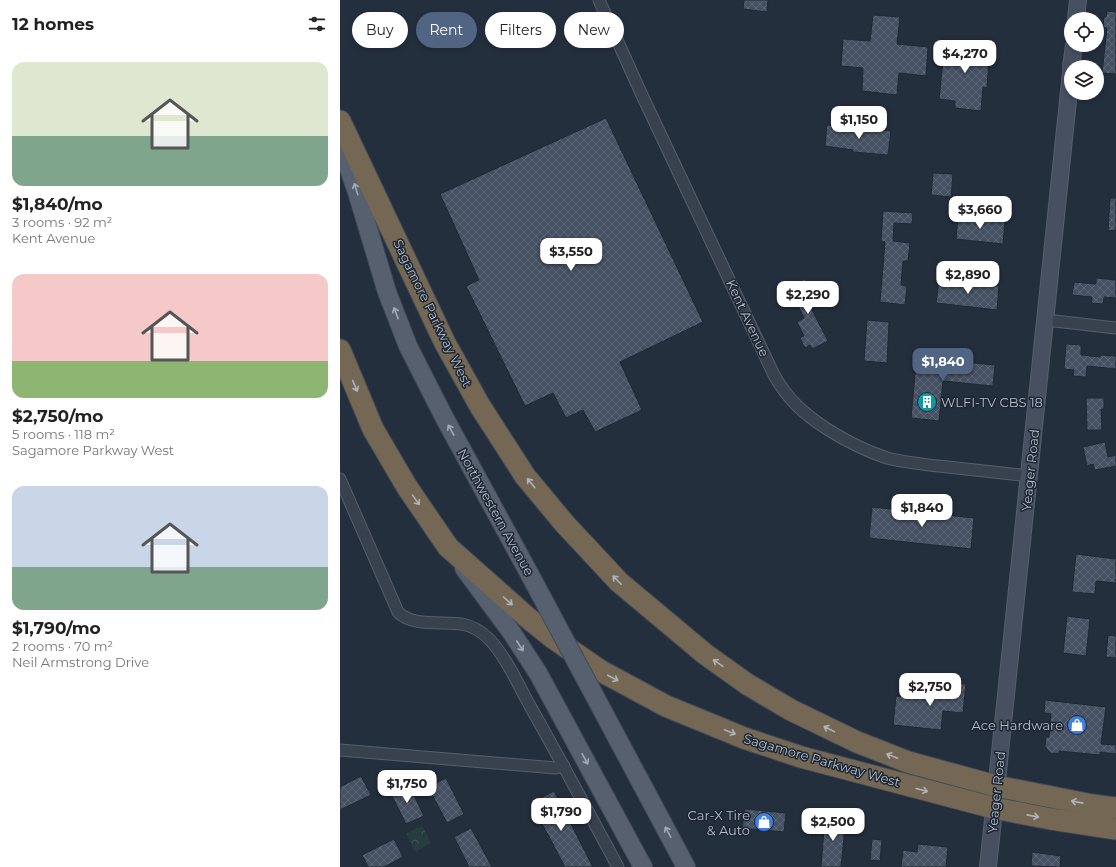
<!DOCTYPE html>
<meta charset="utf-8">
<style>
:root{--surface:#fff;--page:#f6f6f6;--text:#222;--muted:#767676;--accent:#516482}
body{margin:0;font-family:Montserrat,sans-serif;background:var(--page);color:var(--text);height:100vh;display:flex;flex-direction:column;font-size:15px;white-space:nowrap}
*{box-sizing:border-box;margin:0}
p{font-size:13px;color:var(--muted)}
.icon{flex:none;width:22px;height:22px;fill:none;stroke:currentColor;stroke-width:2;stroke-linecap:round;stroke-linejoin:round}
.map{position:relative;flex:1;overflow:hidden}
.sheet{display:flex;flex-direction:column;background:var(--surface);width:340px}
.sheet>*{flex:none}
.hud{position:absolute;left:12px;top:12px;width:380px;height:36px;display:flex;gap:8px}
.controls{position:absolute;left:724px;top:12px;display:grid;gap:8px}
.controls a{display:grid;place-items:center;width:40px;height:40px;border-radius:50%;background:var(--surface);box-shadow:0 2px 6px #0003;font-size:20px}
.price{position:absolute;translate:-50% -34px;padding:0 9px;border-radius:8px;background:#fff;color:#222;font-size:13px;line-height:26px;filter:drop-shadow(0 1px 2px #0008)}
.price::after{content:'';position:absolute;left:50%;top:24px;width:12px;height:9px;margin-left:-6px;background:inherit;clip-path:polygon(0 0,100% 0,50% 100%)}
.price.on{background:var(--accent);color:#fff}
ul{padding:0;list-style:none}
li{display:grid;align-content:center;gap:8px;height:212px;padding:0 12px}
li span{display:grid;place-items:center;height:124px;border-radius:12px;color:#555}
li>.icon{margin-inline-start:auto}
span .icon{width:72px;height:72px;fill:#fffc;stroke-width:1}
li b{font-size:17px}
h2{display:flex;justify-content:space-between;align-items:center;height:48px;padding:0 12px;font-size:17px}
.chip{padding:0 14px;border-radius:18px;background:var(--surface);box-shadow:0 2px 6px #0003;font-size:14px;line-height:36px}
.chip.on{background:var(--accent);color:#fff}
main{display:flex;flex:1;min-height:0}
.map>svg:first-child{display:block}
.park{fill:url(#park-crowns)}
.building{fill:url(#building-cross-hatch);stroke:#1f2835}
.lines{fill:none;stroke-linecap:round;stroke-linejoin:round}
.street-casing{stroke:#565f6c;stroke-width:13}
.secondary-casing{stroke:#565f6c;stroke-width:18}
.primary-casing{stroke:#414a57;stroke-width:20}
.highway-casing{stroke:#434c59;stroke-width:23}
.street{stroke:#38414e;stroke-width:11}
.secondary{stroke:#465061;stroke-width:16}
.primary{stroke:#56606e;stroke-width:18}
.highway{stroke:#746855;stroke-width:21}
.primary-bridge-casing{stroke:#414a57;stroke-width:20;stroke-linecap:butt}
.primary-bridge{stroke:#56606e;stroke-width:18}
.oneway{stroke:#a1aab7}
.oneway2{stroke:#aeb4bd}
.labels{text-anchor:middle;stroke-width:3;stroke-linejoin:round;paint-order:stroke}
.street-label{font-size:13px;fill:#b4bcc9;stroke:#1d2633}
.poi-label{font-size:13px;fill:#b4bcc9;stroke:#1d2633;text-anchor:end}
</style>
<main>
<section class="sheet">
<h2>12 homes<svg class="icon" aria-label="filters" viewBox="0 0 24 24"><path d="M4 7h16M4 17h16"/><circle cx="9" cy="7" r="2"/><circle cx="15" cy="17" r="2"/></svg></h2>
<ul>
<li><span style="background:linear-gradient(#dfe7d0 60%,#7fa58c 0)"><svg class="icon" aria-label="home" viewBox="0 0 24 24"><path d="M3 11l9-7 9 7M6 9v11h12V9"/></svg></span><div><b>$1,840/mo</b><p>3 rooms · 92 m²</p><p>Kent Avenue</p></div></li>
<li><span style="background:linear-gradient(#f6c9c9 70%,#8fb573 0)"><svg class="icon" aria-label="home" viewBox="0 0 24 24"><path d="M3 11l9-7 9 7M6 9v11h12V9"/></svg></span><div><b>$2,750/mo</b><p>5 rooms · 118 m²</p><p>Sagamore Parkway West</p></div></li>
<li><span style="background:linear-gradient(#c9d6e8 65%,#7fa58c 0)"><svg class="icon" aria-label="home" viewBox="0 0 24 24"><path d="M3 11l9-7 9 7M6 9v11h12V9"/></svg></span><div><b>$1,790/mo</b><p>2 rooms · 70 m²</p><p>Neil Armstrong Drive</p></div></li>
</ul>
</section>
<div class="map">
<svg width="776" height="867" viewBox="0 0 776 867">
<defs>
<pattern id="park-crowns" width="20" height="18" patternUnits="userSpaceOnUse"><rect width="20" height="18" fill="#263c3f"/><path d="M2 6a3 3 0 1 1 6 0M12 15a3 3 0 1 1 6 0" fill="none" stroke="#435659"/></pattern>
<pattern id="building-cross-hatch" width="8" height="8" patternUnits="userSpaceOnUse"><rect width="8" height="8" fill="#455162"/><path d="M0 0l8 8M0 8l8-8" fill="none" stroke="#5d6877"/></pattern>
</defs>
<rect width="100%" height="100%" fill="#242f3e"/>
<polygon class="park" points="82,825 91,843 75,852 66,834"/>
<g class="building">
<polygon points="404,0 428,0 427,12 403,9"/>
<polygon points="767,11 776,12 776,74 762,73 767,28 763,27 764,17 766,17"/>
<polygon points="533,15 560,17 557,44 588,47 586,76 559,73 557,95 522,91 523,68 501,66 503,39 530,41"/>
<polygon points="605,41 650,46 647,88 643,87 641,111 615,108 615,101 599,99"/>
<polygon points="266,118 363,322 280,362 302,410 255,432 243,410 226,418 213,393 185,406 126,286 139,280 100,194"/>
<polygon points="487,125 551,131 548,155 513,152 513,150 485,146"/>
<polygon points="593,173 613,174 611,197 591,195"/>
<polygon points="770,198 776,198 776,230 768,231"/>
<polygon points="543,211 573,213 572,224 554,223 553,241 570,243 568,261 563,261 561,285 567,286 565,305 540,302 545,242 541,241"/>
<polygon points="618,216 665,221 663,244 616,239"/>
<polygon points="756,278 776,280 776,298 764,297 763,304 751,303 752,297 732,295 734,282 756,284"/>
<polygon points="465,279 473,294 476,293 480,301 470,306 488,341 472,349 470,345 465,348 460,338 464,336 457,322 464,318 449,287"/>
<polygon points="599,280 659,286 657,310 596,303"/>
<polygon points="527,320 549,322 547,363 524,361"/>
<polygon points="726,344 741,345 741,355 760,357 760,355 776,356 776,369 747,366 746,377 733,376 734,370 724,369"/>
<polygon points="577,353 604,356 603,360 655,365 653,386 603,381 599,421 571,418"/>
<polygon points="746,398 764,398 764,409 761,409 762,430 747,430"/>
<polygon points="765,442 768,457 776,455 776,466 755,470 753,464 747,466 743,447"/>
<polygon points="532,507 634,518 631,549 529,538"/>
<polygon points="736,554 776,559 776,583 756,581 755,594 732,592"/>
<polygon points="727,616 750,619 746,656 723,653"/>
<polygon points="768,635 776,636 776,658 766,657"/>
<polygon points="597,681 626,684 623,713 603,711 601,730 553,725 556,696 595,700"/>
<polygon points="705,700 766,707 761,744 776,745 776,754 760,752 760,755 719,751 719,754 710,753 705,746 706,737 709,737 711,714 704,713"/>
<polygon points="21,776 31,795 0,810 0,787"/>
<polygon points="106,778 124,814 107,823 88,787"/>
<polygon points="68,783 84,816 66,824 50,792"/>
<polygon points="214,791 253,867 225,867 191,803"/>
<polygon points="405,809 446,813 444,832 402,828"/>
<polygon points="485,816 506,818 501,867 481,867"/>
<polygon points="131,828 152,867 129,867 114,837"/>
<polygon points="54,839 63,857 44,867 28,867 22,855"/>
<polygon points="532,839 542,840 540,861 530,860"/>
<polygon points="578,844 608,847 606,867 561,867 563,850 577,852"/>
<polygon points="692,852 721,856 720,867 691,866"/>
</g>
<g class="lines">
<defs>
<g id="street">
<path d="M259,0L301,93L434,375C448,400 464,414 487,429C506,441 526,451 547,458C567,463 588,465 608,467C635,470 662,473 690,476"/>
<polyline points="706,320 776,328"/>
<path d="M0,479L58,612C72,627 103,621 122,624C132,626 142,632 149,639C165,655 179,686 190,706C220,759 249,813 278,867"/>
<polyline points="0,750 216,768 224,766"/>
</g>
<g id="secondary">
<polyline points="736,19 738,0"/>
<polyline points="731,67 734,45"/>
<polyline points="648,867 731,72"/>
</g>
<g id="primary">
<polyline points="0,143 17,192 47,292 68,346 104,417 190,575"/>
<polyline points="124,568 172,633 198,673 303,867"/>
<polyline points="306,792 346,867"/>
</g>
<g id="highway">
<polyline points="0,121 105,343 140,406 185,476 224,523 279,582 365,654 407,684 451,710 517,742 568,762 656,786 752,805 776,808"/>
<polyline points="0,350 33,429 67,487 108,547 188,618 213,638 261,671 326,706 404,738 461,757 654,808 711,819 776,829"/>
</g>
</defs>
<use href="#street" class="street-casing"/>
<use href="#secondary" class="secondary-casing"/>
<use href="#primary" class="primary-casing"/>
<use href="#highway" class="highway-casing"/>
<use href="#street" class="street"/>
<use href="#secondary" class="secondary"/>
<use href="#primary" class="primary"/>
<use href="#highway" class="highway"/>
<defs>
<polyline id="primary-bridge" points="190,575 306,792"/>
</defs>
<use href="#primary-bridge" class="primary-bridge-casing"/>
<use href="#primary-bridge" class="primary-bridge"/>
</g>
<defs><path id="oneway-shaft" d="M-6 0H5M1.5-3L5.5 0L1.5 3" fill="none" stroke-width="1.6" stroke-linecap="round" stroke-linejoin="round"/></defs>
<g class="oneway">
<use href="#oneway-shaft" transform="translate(16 189) rotate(-108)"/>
<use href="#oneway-shaft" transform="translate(56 313) rotate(-111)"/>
<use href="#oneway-shaft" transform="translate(111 430) rotate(-119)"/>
<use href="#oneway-shaft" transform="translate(180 646) rotate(57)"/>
<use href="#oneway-shaft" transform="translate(245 759) rotate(61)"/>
<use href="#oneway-shaft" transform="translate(328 832) rotate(-118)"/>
</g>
<g class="oneway2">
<use href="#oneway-shaft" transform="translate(15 386) rotate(67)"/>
<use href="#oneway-shaft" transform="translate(191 483) rotate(-129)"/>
<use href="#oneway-shaft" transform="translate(76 500) rotate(55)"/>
<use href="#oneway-shaft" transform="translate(277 580) rotate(-135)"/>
<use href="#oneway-shaft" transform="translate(168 601) rotate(42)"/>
<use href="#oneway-shaft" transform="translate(378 663) rotate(-145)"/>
<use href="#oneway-shaft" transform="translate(273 678) rotate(28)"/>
<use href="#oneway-shaft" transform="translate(489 729) rotate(-154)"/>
<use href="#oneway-shaft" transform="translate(390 732) rotate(22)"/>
<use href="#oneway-shaft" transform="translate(552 756) rotate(-158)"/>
<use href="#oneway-shaft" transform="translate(582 790) rotate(15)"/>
<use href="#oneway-shaft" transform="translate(737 802) rotate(-169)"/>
<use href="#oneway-shaft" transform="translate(693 816) rotate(11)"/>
</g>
<defs>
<symbol id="building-disc" viewBox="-11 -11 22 22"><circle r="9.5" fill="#0f9aa8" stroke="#1d2633"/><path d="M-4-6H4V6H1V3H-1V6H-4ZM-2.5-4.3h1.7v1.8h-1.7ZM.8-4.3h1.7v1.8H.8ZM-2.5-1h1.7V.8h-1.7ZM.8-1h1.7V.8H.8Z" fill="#fff"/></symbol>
<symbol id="shop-disc" viewBox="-11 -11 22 22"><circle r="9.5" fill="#3f7fe0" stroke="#1d2633"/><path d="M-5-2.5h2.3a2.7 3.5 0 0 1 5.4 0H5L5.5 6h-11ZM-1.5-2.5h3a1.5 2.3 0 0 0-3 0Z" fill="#fff"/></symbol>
</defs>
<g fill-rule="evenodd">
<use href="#building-disc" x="576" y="391" width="22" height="22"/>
<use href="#shop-disc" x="726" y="714" width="22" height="22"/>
<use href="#shop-disc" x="413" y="811" width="22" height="22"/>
</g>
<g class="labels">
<g class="street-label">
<text transform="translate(93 313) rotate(64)" y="5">Sagamore Parkway West</text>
<text transform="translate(408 318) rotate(65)" y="5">Kent Avenue</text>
<text transform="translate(690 470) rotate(-84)" y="5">Yeager Road</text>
<text transform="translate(156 512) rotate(61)" y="5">Northwestern Avenue</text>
<text transform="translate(482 760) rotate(16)" y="5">Sagamore Parkway West</text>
<text transform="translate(656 792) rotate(-84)" y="5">Yeager Road</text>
</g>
<g class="poi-label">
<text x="601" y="407" text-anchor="start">WLFI-TV CBS 18</text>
<text x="723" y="730">Ace Hardware</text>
<text x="410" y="820">Car-X Tire<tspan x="410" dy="15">&amp; Auto</tspan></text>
</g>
</g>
</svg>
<div class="controls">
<a><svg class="icon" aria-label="locate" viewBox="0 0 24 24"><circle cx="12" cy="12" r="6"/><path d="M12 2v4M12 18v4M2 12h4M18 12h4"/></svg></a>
<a><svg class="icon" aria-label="layers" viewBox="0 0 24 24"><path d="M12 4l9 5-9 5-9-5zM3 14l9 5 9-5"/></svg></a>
</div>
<b class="price" style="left:625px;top:74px">$4,270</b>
<b class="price" style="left:519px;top:140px">$1,150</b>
<b class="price" style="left:640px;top:230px">$3,660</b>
<b class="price" style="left:231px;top:272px">$3,550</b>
<b class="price" style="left:628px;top:295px">$2,890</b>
<b class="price" style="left:468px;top:315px">$2,290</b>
<b class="price on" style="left:603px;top:382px">$1,840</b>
<b class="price" style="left:582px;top:528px">$1,840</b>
<b class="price" style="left:590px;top:707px">$2,750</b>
<b class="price" style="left:67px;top:804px">$1,750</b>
<b class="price" style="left:221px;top:832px">$1,790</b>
<b class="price" style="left:493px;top:842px">$2,500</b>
<div class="hud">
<a class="chip">Buy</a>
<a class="chip on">Rent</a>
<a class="chip">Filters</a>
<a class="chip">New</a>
</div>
</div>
</main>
